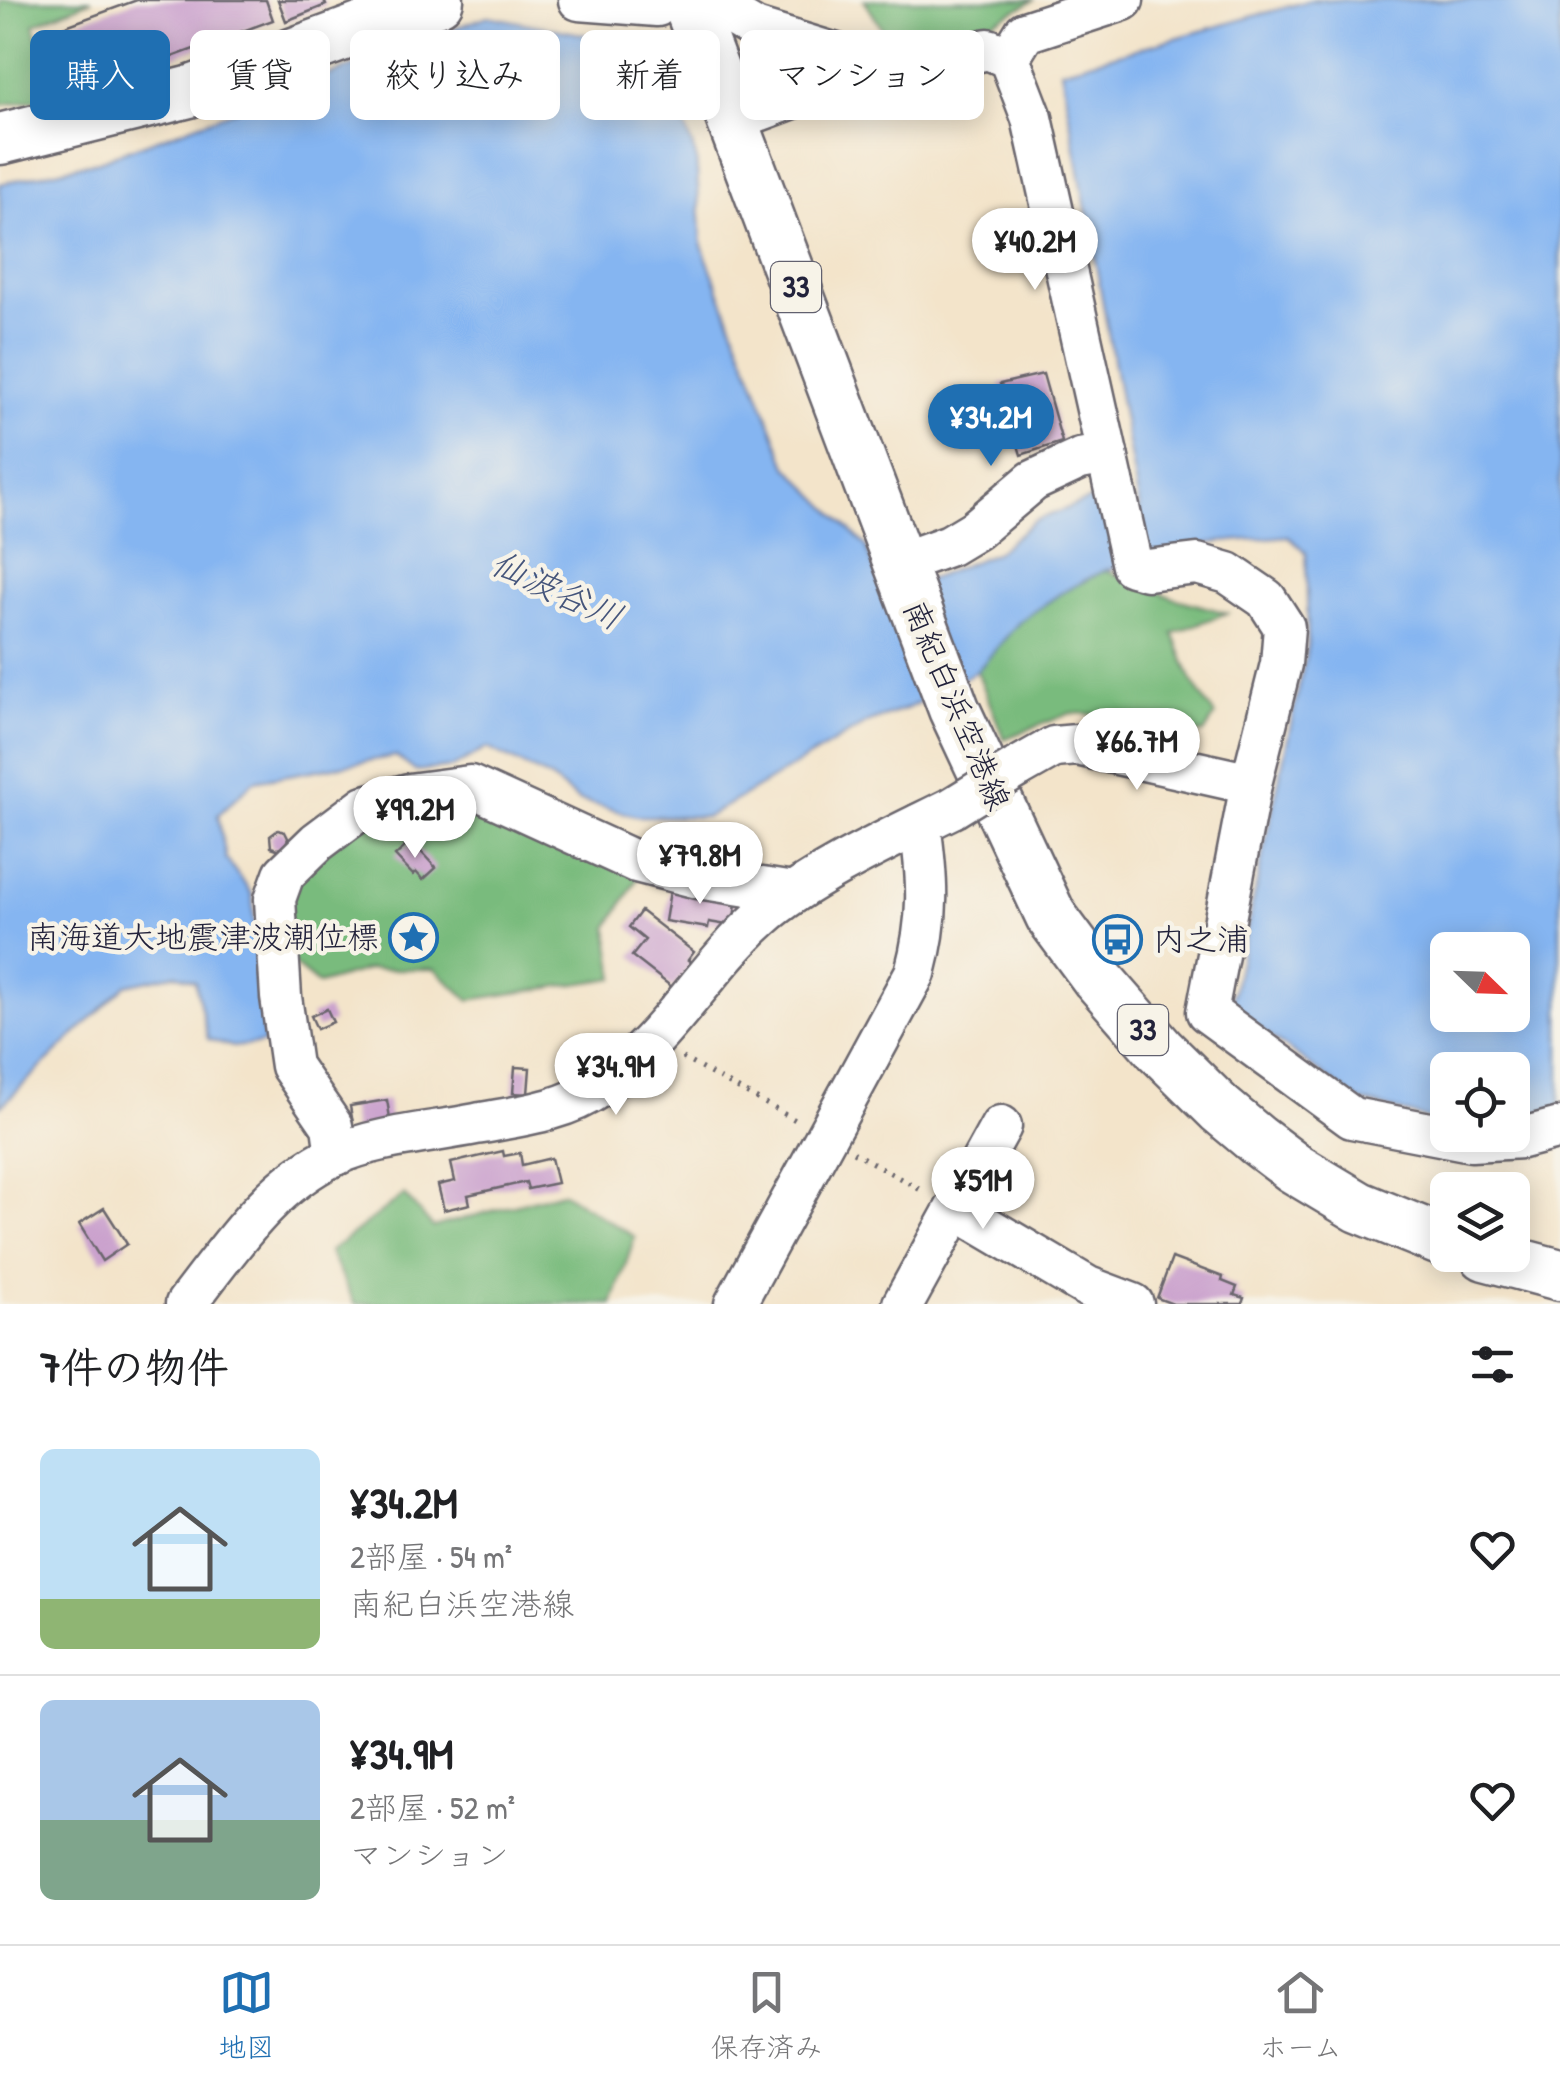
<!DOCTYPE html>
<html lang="ja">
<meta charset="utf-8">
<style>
:root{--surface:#fff;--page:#f2f2f2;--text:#202124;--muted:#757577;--line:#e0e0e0;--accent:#1f6fb2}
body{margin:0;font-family:"Patrick Hand","Klee One",sans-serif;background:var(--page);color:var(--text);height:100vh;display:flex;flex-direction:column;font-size:38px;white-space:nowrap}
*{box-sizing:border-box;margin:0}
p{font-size:32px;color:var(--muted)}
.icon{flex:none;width:55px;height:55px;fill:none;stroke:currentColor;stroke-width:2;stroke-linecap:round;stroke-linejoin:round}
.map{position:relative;height:1304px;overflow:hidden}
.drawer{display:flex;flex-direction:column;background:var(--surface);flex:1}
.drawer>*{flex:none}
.banner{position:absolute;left:30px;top:30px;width:1000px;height:90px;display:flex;gap:20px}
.needle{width:65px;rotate:113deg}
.controls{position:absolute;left:1430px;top:932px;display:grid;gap:20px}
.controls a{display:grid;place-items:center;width:100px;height:100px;border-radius:15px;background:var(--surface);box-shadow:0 5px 25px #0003;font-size:50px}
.price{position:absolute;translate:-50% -85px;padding:0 22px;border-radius:35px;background:#fff;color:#222;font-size:32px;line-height:65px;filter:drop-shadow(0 2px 5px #0008)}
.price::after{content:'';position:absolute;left:50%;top:60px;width:30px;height:22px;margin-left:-15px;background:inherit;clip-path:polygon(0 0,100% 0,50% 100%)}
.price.active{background:var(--accent);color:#fff}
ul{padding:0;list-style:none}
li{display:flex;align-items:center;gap:30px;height:250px;padding:0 40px}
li+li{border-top:2px solid var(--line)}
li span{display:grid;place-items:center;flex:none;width:280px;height:200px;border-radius:15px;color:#555}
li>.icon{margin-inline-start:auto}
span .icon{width:120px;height:120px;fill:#fffc;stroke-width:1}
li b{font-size:42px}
h2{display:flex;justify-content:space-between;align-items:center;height:120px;padding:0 40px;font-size:42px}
.tag{padding:0 35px;border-radius:15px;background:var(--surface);box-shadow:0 5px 25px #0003;font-size:35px;line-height:90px}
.tag.active{background:var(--accent);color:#fff}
.tabs{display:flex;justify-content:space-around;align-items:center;height:140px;border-top:2px solid var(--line);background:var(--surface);font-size:28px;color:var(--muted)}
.tabs a{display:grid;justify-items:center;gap:5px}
.tabs .active{color:var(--accent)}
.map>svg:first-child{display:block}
.forest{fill:#79bb7d;stroke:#4e6e5c;stroke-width:2.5}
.water{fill:#85b5f1;stroke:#546c96;stroke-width:2.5;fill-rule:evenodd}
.building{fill:#caa1cd}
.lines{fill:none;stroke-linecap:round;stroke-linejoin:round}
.minor-casing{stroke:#6b666d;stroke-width:45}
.major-casing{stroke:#6b666d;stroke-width:55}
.path{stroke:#6b666d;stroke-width:5;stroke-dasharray:2.5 8;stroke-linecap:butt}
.minor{stroke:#fff;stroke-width:40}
.major{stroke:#fff;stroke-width:50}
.minor-bridge-casing{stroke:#6b666d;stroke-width:45;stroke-linecap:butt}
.minor-bridge{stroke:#fff;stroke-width:40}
.labels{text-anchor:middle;stroke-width:9;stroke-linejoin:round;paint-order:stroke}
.shield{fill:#f7f3e8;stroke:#62616f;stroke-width:2.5}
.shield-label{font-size:30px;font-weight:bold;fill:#22223b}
.street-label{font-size:32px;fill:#22223b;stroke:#f7f3e8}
.poi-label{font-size:32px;fill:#22223b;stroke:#f7f3e8;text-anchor:end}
.water-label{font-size:35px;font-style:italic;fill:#45557b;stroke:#f7f3e8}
</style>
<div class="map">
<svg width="1560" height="1304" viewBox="0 0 1560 1304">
<rect width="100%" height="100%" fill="#f7f3e8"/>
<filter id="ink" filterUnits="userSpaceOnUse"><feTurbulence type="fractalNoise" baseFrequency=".01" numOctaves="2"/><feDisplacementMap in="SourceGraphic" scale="20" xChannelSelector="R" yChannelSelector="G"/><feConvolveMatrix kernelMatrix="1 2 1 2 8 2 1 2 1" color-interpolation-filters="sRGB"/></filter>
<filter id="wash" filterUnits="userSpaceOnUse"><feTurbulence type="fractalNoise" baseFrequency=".0048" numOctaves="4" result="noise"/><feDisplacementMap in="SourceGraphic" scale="40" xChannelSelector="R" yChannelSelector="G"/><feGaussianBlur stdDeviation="2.25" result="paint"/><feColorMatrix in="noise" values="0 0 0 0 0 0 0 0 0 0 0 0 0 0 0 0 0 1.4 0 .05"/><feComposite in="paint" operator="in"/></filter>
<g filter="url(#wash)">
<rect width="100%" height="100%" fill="#f3e4ca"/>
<g class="forest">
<polygon points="0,0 92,0 34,24 53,98 0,105"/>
<polygon points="864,0 1035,0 936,51 892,44"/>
<polygon points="1106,570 1173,598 1227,613 1173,633 1191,679 1215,716 1204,733 1153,734 1105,715 1071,713 1004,739 977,671 1020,621 1061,593"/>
<polygon points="463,795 638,877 608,928 615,978 469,1000 435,969 370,969 318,984 287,959 289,899 300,873 365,820"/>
<polygon points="562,1192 635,1237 612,1304 355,1304 329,1252 404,1195 433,1227"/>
</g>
<path class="water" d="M1312,0H1560V1110L1513,1123L1512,1070H1448L1447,1124L1358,1100L1230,1007L1308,645L1306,552L1288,536L1210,543L1105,570L1061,593L1020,621L977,671L908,708L869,722L707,817L636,816L578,800L550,778L487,748L454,767L415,771L396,756L254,781L218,815L226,859L252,894L264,1043L233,1047L208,1039L195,981L176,974L126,985L0,1107V184L99,161L488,16L658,49L696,157L702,246L787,466L866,546L882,588L933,578L997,552L1034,521L1094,498L1105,520L1140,510L1061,70ZM1448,950H1512V1015H1448Z"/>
<g id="blocks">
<g class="building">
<polygon points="137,0 266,0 273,20 85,89 63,27"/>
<polygon points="278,0 324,0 326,5 286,21"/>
<polygon points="1043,374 1062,442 1021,455 1000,384"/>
<polygon points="278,830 285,832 288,838 285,847 277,849 271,847 270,836"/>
<polygon points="411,841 436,868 423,880 416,872 413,875 395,856"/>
<polygon points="671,885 737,896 733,926 709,922 708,928 665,921"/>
<polygon points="641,911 694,952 688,960 692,963 673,988 632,956 645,940 629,927"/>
<polygon points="327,1009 333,1022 317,1029 311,1016"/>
<polygon points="515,1067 530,1068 528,1094 513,1093"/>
<polygon points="387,1100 392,1130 355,1136 350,1106"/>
<polygon points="503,1151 504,1156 520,1153 522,1165 551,1158 557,1183 528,1189 526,1182 468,1195 470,1204 444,1210 438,1185 455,1181 451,1163"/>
<polygon points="104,1208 127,1244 102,1261 79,1224"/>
<polygon points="1172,1258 1223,1277 1222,1281 1237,1287 1234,1295 1244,1298 1242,1304 1173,1304 1157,1298"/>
</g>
</g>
</g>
<g filter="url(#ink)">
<use href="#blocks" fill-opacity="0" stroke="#6b666d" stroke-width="2.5"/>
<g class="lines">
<defs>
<g id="minor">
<polyline points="579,0 657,6"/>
<polyline points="723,10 755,29 892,71"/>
<polyline points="1009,58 1025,32 1123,0"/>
<polyline points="734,120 812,91 853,96 892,71 988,49 1009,58 1032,118 1132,566 1147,570 1197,564 1228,573 1266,599 1284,627 1281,664 1251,784 1207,1012 1352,1118 1471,1141 1522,1138 1560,1128"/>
<polyline points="900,563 950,545 975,530 1033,481 1080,459 1107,454"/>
<polyline points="1017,768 1054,747 1077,745 1251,784"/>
<polyline points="336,1155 332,1126 291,1066 281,997 275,899 284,874 317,842 365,806 409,794 470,786 636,862 698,878 793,893"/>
<polyline points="956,1209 1088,1287 1133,1304"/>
<path d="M186,1304C229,1249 270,1185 335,1155C378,1136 431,1133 476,1124C518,1116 563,1112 599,1087C665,1043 703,970 762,917C808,876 896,836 952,808"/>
<path d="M735,1304L915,973C930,917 928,881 920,824"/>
<polyline points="903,1304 1001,1126"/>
</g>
<g id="major">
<polyline points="687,0 954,709 1051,916 1097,978 1160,1050 1220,1109 1257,1140 1294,1168 1359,1207 1448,1243"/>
<polyline points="0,139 189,92 438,0"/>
<polyline points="1485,1255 1560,1275"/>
</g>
</defs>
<use href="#minor" class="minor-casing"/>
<use href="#major" class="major-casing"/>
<g class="path">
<polyline points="682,1058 799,1122"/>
<polyline points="853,1152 926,1193"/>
</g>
<use href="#minor" class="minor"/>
<use href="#major" class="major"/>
<defs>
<polyline id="minor-bridge" points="952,808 1017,768"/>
</defs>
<use href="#minor-bridge" class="minor-bridge-casing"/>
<use href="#minor-bridge" class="minor-bridge"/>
</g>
</g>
<defs>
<symbol id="sight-ring" viewBox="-11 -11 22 22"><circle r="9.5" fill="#f7f3e8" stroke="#1f6fb2" stroke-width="1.5"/><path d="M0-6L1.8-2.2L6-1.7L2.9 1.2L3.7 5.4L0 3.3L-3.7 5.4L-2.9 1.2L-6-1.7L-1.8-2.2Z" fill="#1f6fb2"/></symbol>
<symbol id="bus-ring" viewBox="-11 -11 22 22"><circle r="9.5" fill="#f7f3e8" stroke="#1f6fb2" stroke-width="1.5"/><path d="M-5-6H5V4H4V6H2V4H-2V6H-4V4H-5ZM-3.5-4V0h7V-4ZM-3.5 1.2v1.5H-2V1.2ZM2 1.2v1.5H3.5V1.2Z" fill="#1f6fb2"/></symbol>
</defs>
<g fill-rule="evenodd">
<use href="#sight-ring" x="386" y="910" width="55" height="55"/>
<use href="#bus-ring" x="1090" y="912" width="55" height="55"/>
</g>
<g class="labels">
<g class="shield">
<rect x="771" y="262" width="50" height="50" rx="8"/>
<rect x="1118" y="1005" width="50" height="50" rx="8"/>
</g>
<g class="shield-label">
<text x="796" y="297">33</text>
<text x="1143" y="1040">33</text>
</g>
<g class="street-label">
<text transform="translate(957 705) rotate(67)" y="11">南紀白浜空港線</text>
</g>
<g class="poi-label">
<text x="379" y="948">南海道大地震津波潮位標</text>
<text x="1153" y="950" text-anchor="start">内之浦</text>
</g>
<g class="water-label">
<text transform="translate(557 590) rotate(25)" y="12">仙波谷川</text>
</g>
</g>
</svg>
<div class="controls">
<a><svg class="needle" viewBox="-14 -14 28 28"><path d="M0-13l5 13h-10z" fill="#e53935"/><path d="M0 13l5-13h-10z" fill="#757577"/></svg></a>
<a><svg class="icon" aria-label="locate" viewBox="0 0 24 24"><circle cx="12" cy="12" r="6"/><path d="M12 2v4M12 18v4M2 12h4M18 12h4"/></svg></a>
<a><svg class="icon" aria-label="layers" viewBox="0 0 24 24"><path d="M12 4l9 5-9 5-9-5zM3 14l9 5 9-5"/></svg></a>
</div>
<b class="price" style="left:1035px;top:293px">¥40.2M</b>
<b class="price active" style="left:991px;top:469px">¥34.2M</b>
<b class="price" style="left:1137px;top:793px">¥66.7M</b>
<b class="price" style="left:415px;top:861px">¥99.2M</b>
<b class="price" style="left:700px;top:907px">¥79.8M</b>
<b class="price" style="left:616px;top:1118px">¥34.9M</b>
<b class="price" style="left:983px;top:1232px">¥51M</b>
<div class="banner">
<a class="tag active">購入</a>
<a class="tag">賃貸</a>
<a class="tag">絞り込み</a>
<a class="tag">新着</a>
<a class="tag">マンション</a>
</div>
</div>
<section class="drawer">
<h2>7件の物件<svg class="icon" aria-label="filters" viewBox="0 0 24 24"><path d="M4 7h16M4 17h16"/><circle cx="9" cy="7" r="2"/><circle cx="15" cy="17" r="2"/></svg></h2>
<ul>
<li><span style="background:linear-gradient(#bfe0f5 75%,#8fb573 0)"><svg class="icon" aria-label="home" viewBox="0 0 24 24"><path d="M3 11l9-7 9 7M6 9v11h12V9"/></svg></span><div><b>¥34.2M</b><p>2部屋 · 54 m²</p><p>南紀白浜空港線</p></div><svg class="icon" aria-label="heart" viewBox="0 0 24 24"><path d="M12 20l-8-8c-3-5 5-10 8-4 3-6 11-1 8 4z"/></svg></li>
<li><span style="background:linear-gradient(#a9c7e8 60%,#7fa58c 0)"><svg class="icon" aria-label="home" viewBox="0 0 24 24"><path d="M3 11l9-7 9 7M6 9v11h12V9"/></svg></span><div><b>¥34.9M</b><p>2部屋 · 52 m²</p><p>マンション</p></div><svg class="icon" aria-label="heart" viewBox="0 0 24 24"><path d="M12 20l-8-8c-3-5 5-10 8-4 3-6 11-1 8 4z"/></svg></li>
</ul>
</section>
<nav class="tabs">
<a class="active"><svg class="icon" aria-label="map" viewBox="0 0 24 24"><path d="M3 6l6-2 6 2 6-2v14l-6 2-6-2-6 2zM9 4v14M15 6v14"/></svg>地図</a>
<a><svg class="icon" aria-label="saved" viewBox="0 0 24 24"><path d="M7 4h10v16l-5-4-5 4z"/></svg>保存済み</a>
<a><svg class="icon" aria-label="home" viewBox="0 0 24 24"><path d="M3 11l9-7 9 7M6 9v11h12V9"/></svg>ホーム</a>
</nav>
